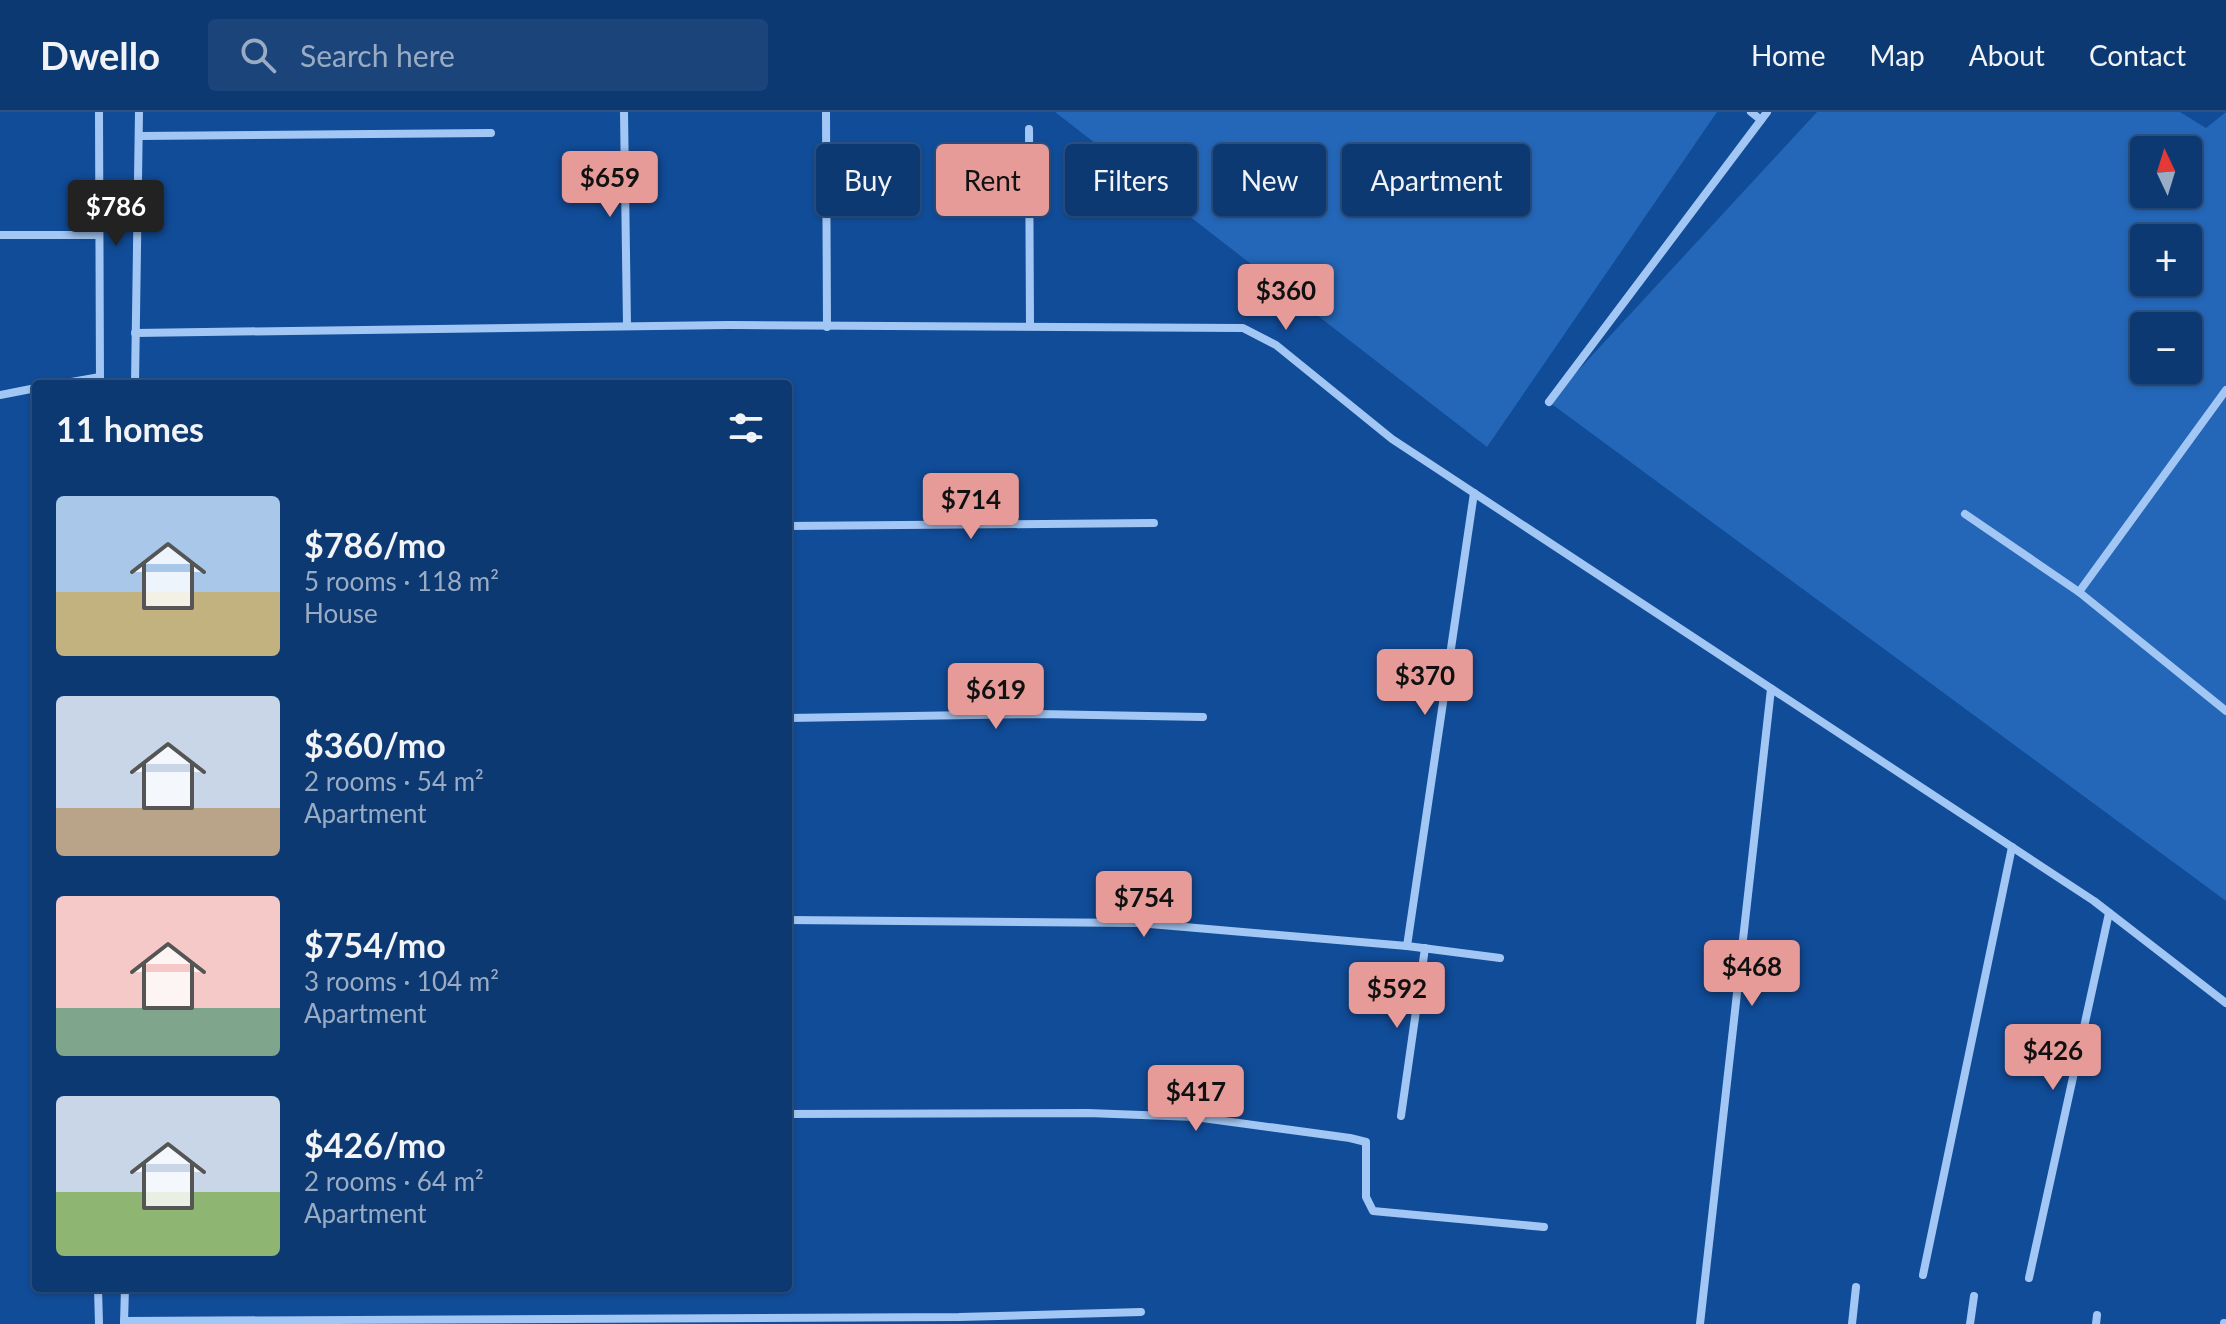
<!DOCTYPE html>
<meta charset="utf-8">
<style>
:root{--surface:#0d3972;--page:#1b447a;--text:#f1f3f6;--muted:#9aacc4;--line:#2d5384;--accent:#e69b98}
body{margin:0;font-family:Lato,sans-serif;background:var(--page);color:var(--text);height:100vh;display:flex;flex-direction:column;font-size:30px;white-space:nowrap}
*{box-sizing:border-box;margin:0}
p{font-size:26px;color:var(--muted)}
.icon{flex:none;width:44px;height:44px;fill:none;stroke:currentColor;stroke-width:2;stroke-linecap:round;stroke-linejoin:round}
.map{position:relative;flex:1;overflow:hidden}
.panel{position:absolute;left:32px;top:268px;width:760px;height:912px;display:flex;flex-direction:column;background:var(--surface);border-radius:8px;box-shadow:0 2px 6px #0004,0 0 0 2px var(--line)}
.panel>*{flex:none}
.hud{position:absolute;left:816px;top:32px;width:760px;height:72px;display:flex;gap:16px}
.needle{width:52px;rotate:356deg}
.tools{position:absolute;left:2130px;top:24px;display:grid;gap:16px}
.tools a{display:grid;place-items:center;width:72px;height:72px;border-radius:8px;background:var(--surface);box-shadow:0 2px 6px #0004,0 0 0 2px var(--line);font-size:40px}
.price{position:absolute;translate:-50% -68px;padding:0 18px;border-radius:8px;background:var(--accent);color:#111;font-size:26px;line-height:52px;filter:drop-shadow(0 2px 4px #0008)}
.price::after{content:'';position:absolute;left:50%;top:48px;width:24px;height:18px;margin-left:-12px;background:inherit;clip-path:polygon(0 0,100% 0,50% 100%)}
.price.selected{background:#222;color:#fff}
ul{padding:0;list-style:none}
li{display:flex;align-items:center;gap:24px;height:200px;padding:0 24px}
li span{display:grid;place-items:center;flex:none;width:224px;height:160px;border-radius:8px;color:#555}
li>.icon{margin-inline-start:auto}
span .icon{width:96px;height:96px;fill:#fffc;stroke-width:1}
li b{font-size:34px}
h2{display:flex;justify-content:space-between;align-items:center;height:96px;padding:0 24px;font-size:34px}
.tag{padding:0 28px;border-radius:8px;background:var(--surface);box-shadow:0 2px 6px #0004,0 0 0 2px var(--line);font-size:28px;line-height:72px}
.tag.selected{background:var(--accent);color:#111}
header{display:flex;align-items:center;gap:48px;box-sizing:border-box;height:112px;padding:0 40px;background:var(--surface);border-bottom:2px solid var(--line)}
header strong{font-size:38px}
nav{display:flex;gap:44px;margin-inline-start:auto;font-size:28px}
.search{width:560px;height:72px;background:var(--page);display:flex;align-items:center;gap:20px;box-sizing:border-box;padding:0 28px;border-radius:8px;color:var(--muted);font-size:30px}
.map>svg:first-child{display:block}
.grass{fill:#2466b7;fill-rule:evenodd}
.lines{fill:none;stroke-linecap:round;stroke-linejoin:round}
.minor{stroke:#a3c7f4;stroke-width:8}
</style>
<header>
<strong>Dwello</strong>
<div class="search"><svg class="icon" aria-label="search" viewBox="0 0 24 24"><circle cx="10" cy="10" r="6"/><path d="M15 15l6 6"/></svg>Search here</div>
<nav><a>Home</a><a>Map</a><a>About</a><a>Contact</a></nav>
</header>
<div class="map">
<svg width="2226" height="1212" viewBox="0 0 2226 1212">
<rect width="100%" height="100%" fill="#114c98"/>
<g class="grass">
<polygon points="1055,0 1717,0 1487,335"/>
<path d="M1817,0H2180L2206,16L2226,0V789L1549,290ZM2144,38H2188V82H2144ZM2144,126H2188V170H2144ZM2144,214H2188V258H2144Z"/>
</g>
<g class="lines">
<g class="minor">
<polyline points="99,0 100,272"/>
<polyline points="624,0 627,213"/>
<polyline points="826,0 827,215"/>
<polyline points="1751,0 1761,8"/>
<polyline points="1029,17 1030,214"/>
<polyline points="139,24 491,21"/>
<polyline points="0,123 99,123"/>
<polyline points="135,221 729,213 1243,216 1276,233 1392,327 2094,789 2226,891"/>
<polyline points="60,272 100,265"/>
<polyline points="135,272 139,0"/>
<polyline points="0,283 36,276"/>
<polyline points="1549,290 1767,0"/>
<polyline points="1965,402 2079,480 2226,599"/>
<polyline points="788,414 1154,411"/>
<polyline points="2079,480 2226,278"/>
<polyline points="788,606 1038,602 1203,605"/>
<polyline points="788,808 1138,811 1407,834 1500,846"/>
<polyline points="1407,834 1474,381"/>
<polyline points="788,1002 1088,1001 1195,1005 1350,1026 1366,1030 1366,1085 1373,1099 1544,1115"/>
<polyline points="1401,1004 1425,836"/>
<polyline points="1923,1163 2012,735"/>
<polyline points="2029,1166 2109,801"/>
<polyline points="98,1176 99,1212"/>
<polyline points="124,1209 959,1205 1141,1200"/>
<polyline points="124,1211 125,1176"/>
<polyline points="1700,1212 1771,577"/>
<polyline points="1852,1212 1856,1175"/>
<polyline points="1970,1212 1974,1184"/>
<polyline points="2096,1212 2097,1203"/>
<polyline points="2224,1212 2224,1211"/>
</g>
</g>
</svg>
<div class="tools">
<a><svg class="needle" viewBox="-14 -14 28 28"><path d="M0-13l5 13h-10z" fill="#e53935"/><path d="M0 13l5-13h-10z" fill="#9aacc4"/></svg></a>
<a>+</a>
<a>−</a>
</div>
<b class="price" style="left:610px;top:107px">$659</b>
<b class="price selected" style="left:116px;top:136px">$786</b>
<b class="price" style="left:1286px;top:220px">$360</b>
<b class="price" style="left:971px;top:429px">$714</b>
<b class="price" style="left:1425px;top:605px">$370</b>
<b class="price" style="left:996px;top:619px">$619</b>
<b class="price" style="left:1144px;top:827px">$754</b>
<b class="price" style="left:1752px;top:896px">$468</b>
<b class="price" style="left:1397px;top:918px">$592</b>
<b class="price" style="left:2053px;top:980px">$426</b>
<b class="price" style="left:1196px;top:1021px">$417</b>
<div class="hud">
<a class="tag">Buy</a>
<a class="tag selected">Rent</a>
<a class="tag">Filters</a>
<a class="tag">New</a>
<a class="tag">Apartment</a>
</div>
<section class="panel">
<h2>11 homes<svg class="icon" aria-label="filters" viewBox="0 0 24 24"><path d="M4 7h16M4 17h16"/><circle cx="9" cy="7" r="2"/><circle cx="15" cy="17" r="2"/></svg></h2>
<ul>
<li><span style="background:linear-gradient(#a9c7e8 60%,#c2b280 0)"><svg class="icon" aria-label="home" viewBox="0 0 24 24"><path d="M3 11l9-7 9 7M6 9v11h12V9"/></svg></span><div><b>$786/mo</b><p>5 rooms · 118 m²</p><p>House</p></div></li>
<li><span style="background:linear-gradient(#c9d6e8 70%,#b9a48a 0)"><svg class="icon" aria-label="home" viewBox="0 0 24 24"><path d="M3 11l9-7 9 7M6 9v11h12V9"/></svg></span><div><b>$360/mo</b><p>2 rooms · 54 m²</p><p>Apartment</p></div></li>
<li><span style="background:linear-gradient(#f6c9c9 70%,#7fa58c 0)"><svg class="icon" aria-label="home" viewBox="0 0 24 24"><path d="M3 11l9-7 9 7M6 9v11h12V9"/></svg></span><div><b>$754/mo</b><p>3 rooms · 104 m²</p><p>Apartment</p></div></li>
<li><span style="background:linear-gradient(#c9d6e8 60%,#8fb573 0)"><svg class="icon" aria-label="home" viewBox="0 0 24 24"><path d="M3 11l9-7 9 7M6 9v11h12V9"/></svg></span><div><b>$426/mo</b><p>2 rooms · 64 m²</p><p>Apartment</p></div></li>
</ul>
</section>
</div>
